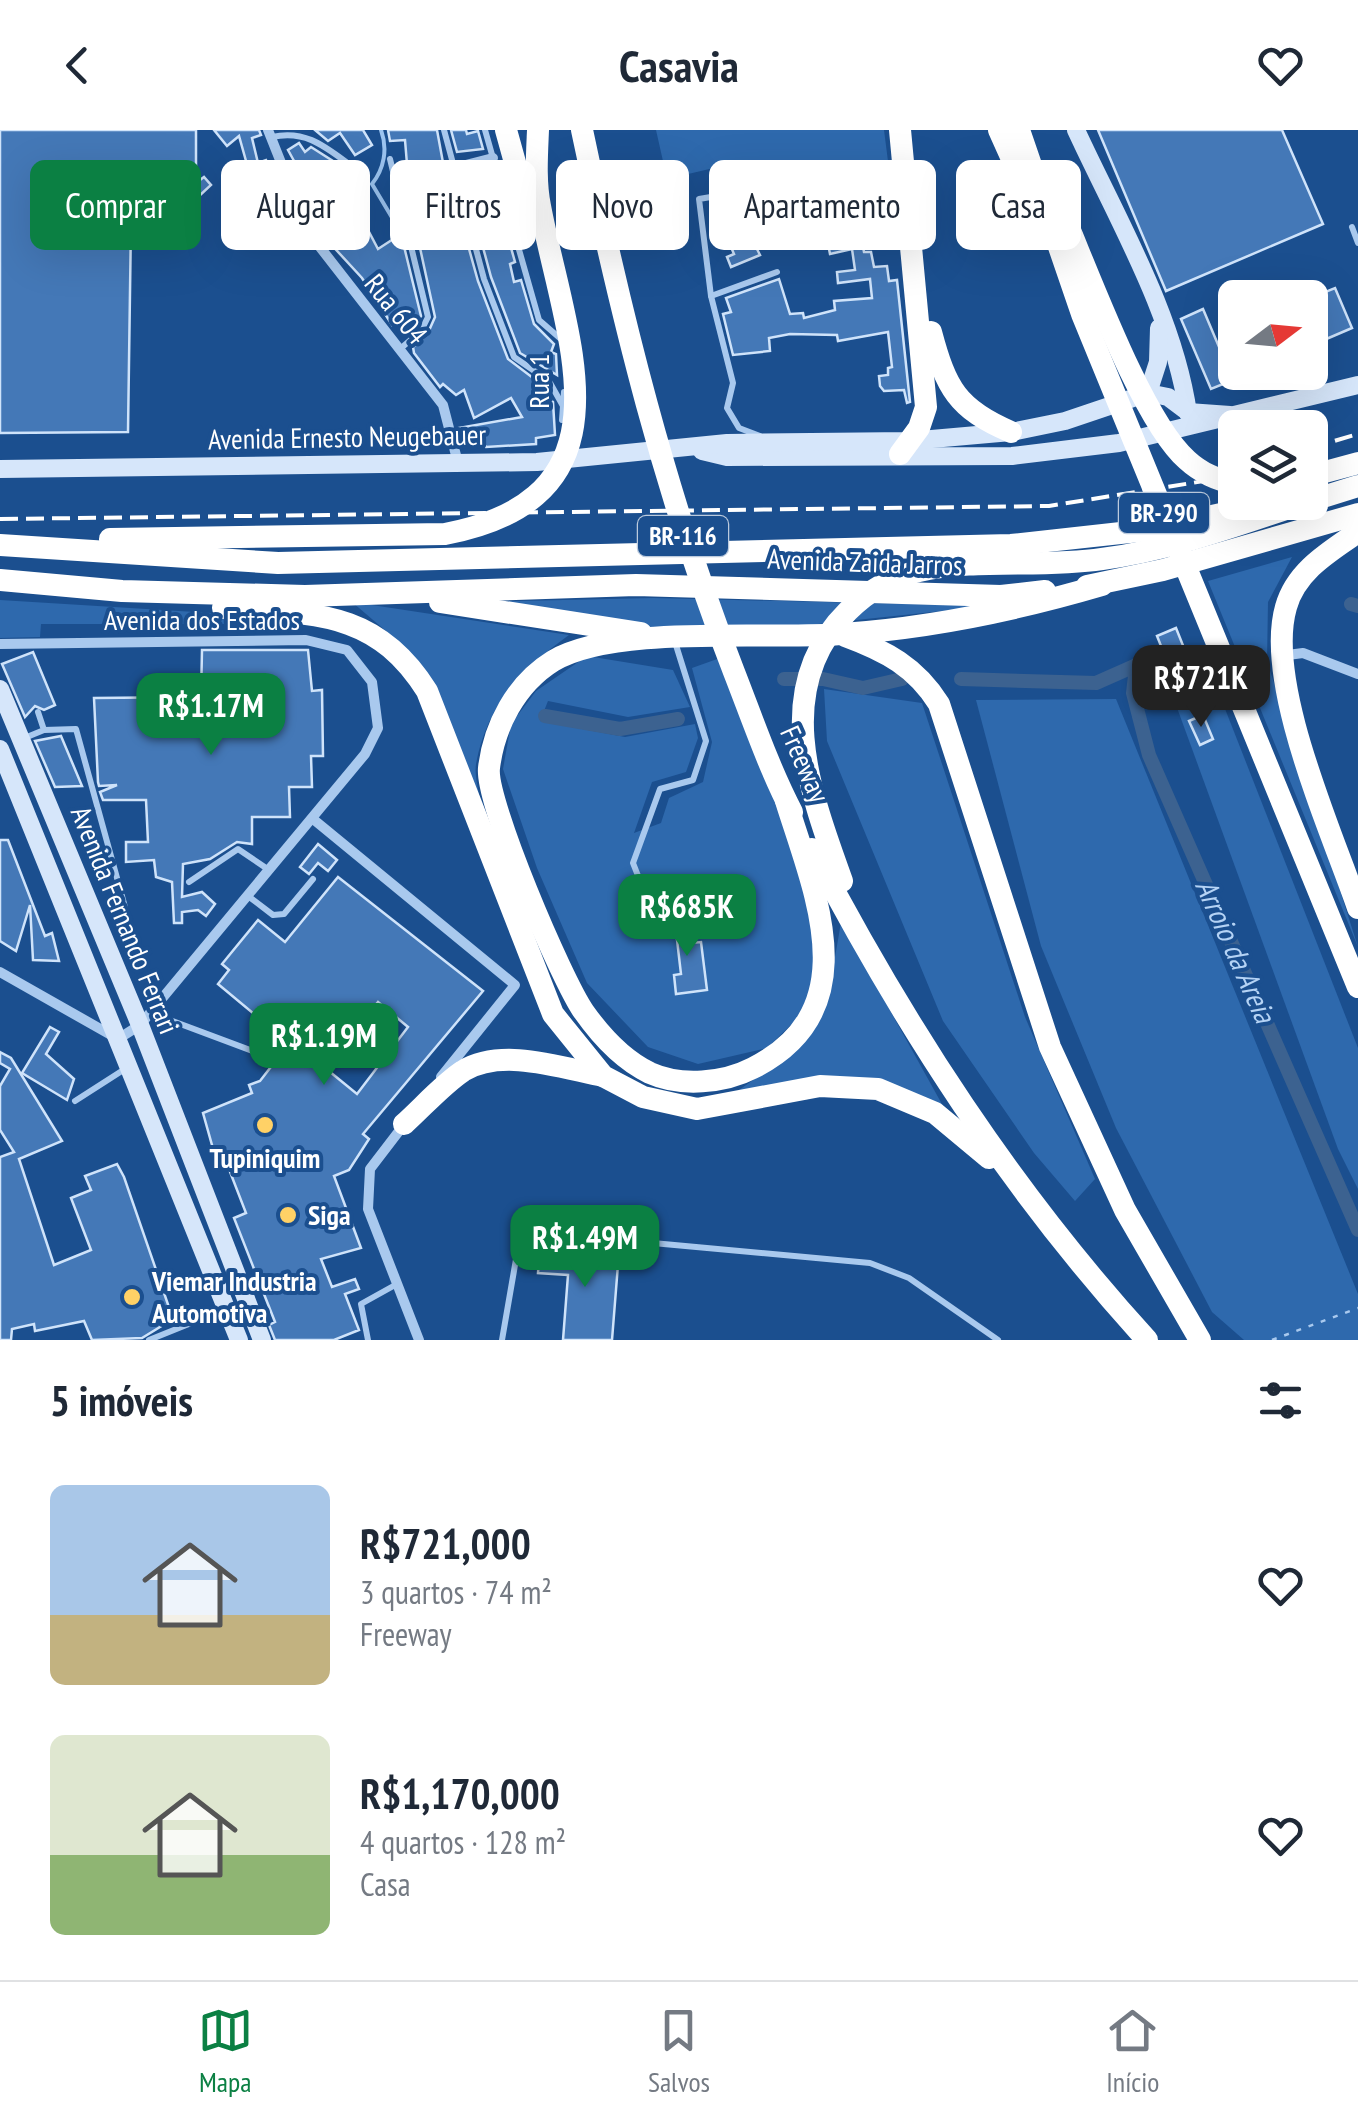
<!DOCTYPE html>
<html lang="pt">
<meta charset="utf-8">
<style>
:root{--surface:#fff;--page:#f6f6f7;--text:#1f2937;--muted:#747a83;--line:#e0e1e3;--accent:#0b8043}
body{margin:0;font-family:"PT Sans Narrow",sans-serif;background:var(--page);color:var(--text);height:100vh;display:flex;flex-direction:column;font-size:38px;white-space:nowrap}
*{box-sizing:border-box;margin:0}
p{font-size:32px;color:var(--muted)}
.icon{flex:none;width:55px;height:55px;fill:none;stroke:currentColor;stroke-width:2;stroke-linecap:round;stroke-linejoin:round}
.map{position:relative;height:1210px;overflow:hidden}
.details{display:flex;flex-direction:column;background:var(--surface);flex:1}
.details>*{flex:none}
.banner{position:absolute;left:30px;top:30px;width:1300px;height:90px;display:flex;gap:20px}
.needle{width:65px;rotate:74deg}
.controls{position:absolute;left:1218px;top:150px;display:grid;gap:20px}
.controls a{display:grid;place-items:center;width:110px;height:110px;border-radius:15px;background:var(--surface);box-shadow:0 10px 40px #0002;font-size:50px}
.price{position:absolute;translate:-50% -85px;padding:0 22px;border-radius:20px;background:var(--accent);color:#fff;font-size:32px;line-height:65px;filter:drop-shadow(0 2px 5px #0008)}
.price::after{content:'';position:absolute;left:50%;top:60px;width:30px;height:22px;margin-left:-15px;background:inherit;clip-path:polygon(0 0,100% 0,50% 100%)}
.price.active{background:#222;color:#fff}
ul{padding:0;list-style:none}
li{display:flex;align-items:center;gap:30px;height:250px;padding:0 50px}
li span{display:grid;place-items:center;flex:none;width:280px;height:200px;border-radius:15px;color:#555}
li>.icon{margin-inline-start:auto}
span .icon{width:120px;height:120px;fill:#fffc;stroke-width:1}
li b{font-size:42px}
h2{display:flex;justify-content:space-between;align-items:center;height:120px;padding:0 50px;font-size:42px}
.chip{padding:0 35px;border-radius:15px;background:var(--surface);box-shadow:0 10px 40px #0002;font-size:35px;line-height:90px}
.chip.active{background:var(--accent);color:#fff}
header{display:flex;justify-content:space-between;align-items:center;height:130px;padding:0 50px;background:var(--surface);font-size:45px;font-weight:600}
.dock{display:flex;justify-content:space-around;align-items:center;height:140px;border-top:2px solid var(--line);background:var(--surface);font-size:28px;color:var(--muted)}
.dock a{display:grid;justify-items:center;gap:5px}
.dock .active{color:var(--accent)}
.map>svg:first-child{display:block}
.green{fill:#2e69ad}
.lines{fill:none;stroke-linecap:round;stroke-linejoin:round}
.stream{stroke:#9cc4f0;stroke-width:4}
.canal{stroke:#3c6290;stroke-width:14}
.building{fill:#4478b7;stroke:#cfe3fa;stroke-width:2.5;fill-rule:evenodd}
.path{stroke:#a9c9ee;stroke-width:2.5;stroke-dasharray:5 8;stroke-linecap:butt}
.lane{stroke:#a9c9ee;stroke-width:6}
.street{stroke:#a9c9ee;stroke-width:10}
.secondary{stroke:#d6e6fa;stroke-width:18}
.highway{stroke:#fff;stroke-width:22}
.rail{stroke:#fff;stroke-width:4;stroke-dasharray:18 8;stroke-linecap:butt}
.poi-dot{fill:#ffd166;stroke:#1b4f8f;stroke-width:4}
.labels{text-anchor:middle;stroke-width:8;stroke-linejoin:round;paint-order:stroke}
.shield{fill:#1b4f8f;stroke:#bbcadd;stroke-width:2.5}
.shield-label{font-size:25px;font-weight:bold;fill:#fff}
.street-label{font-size:28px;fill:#fff;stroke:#1b4f8f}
.poi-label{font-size:28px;font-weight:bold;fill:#fff;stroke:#1b4f8f;text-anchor:start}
.water-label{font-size:30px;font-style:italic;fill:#b5d3f5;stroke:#1b4f8f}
</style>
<header><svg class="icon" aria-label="back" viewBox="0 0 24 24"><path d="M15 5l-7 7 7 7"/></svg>Casavia<svg class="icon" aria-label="heart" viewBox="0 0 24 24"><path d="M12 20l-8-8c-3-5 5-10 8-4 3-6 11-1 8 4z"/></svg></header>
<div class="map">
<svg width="1358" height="1210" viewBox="0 0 1358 1210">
<rect width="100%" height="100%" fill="#1b4f8f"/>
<g class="green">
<polygon points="656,0 884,0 894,78 739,32 667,49"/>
<polygon points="1292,427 1268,472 1267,531 1358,817 1208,451"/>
<polygon points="653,468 990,476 799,496 642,497 479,472"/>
<polygon points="0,470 310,489 309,494 41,494 40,507 0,508"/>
<path d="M352,472L569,505C523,538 487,574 476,634C474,647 480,666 482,680L400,513Z"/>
<polygon points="587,526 673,540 690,577 628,587 548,571 540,591 625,607 695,594 698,608 686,642 652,652 634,703 661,693 669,668 703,652 712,612 692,538 720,528 780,676 817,796 815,851 797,889 767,918 698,934 648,917 587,853 537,738 503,639 511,594 536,561"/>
<polygon points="1209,538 1358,918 1358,1059 1338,1019 1168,553"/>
<polygon points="824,559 922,573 1025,887 1095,1049 1075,1071 1034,1023 943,891 827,611"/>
<polygon points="1116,569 1358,1164 1358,1210 1244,1210 1212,1182 1116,998 1041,816 976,570"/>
<path d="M841,792L943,976L880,950L733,964C820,904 824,896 841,792Z"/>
</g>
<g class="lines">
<path class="stream" d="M381,0C388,19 384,39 372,54L403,106"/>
<g class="canal">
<polyline points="1351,474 1358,476"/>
<polyline points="1136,537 1133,563 1149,625 1358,1100"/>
<polyline points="784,549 823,549 863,558 902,549"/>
<polyline points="961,549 1096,553 1157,526"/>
<polyline points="545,586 620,599 678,589"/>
</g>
</g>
<g class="building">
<polygon points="0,0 196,0 196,53 204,47 211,55 183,81 162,84 162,91 131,92 128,302 0,303"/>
<polygon points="214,0 259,0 261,5 252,8 258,33 266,30 289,76 279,85 254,35 248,38 239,6 227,16"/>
<polygon points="315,0 363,0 372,15 355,25 340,3 328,11"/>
<polygon points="388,0 437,0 444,38 418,43 416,32 407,34 405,10 390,11"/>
<polygon points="451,0 466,0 467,4 478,1 483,19 457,22"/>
<polygon points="1098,0 1282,0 1323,94 1166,161"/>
<polygon points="299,13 305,22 311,17 336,33 309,58 288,20"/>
<polygon points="481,45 483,55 490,53 501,84 475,90 471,73 476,72 470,49"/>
<polygon points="450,51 478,151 508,229 541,254 537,257 553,272 555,305 536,308 536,314 486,317 482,311 464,316 459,298 522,287 511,268 474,288 464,260 456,265 443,254 440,257 414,223 413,217 427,205 435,187 407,58"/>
<polygon points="336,61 354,105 368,100 378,119 401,104 421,186 410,202 398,190 392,195 362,148 317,99 308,78"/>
<polygon points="506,100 515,132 510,134 514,152 521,150 534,194 554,214 551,222 556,224 557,245 520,223 491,147 481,110"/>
<polygon points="860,101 864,122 871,122 874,137 887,136 889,151 897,150 910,272 907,273 904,260 884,261 880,256 879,246 888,245 888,238 892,237 888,202 838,211 837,205 790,204 769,208 770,221 733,225 723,184 731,182 726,168 779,149 790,184 803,183 804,188 835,180 834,171 872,168 870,149 838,153 837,142 855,140 852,119 830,124 828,114 853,108"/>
<polygon points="752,109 760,125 731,137 727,127 734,124 731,117"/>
<polygon points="1335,158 1352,198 1310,216 1310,168"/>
<polygon points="1203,179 1233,250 1211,259 1181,189"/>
<polygon points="1176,498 1188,528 1169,536 1157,506"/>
<polygon points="202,520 308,520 312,561 322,560 323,626 311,626 312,657 289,657 290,687 252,687 252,714 237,712 210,729 183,734 182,767 202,762 215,774 206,786 198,780 182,782 182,793 174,793 172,752 156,747 154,730 126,732 126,712 148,712 146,670 103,670 100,662 117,655 99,656 98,652 94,568 201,567"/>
<polygon points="33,522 55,575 44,580 35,576 25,587 2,534"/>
<polygon points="1203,585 1213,609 1200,615 1189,591"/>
<polygon points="61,606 82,656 55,657 35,611"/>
<polygon points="0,710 8,710 45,806 52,803 59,831 33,830 30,775 16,821 0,811"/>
<polygon points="318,714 337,730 328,741 318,733 309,744 300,737"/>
<path d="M338,747L483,861L363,1004L369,1009L349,1040L334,1046L361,1118L321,1129L332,1157L355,1149L359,1159L345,1164L359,1200L334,1210H275L269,1195L275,1192L234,1088L246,1083L227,1034L223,1035L212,1015L203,983L252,963L249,955L260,951L284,920L279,915L284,909L218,854L229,840L222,834L258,790L285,812ZM378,872L408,897L357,964L324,937Z"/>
<polygon points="687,787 691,813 701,812 707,860 676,864 674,845 681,844 676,801 662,802 661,793"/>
<polygon points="50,897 59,902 46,924 74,949 67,970 22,943"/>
<polygon points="0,922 11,928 62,1011 19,1029 54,1135 91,1120 71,1068 91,1060 85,1046 117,1034 124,1047 173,1189 142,1208 92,1210 84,1191 35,1201 34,1194 12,1199 11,1210 0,1210 0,1027 14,1022 0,1000 0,956 10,939 0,933"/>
<polygon points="540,1116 619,1122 612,1210 563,1210 568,1145 538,1143"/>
</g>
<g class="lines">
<polyline class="path" points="1272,1210 1358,1178"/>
<g class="lane">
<polyline points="444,0 484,149 514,227 549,251 563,276"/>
<polyline points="485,0 539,190 562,210"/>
<path d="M272,7C303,0 322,14 346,32"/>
<polyline points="390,29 428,187 421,201 400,219"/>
<polyline points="398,53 456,43"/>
<polyline points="1352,97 1358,113"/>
<polyline points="711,166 777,142"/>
<polyline points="562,290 564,262"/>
<polyline points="760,306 739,298 727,278 733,253 711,166 699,69 764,58 854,98"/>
<polyline points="44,600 76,599 125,777"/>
<polyline points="22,609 44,600 38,582"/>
<polyline points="189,752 238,719 269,740"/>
<polyline points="248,766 273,785 284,784 313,749"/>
<polyline points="655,789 633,733 660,659 693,650 706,611 675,512"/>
<polyline points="151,883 258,923"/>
<polyline points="75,971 128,937"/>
<polyline points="149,1210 226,1179"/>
<polyline points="368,1210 361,1174 397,1154"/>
<polyline points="502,1210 519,1112 596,1102 631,1111 870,1133 909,1148 998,1210"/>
</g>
<g class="street">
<polyline points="268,0 309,103 443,275 458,333"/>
<polyline points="454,38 493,28"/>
<polyline points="0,514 306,510 347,520 372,552 378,598 365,624 140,895 118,909 0,842"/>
<polyline points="1280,526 1303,523 1358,544"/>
<polyline points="313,689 515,855 441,947"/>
<polyline points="406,992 370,1039 368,1079 419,1210"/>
</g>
<g class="secondary">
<path d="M1076,0C1117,89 1174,185 1188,283"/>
<polyline points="1148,263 1158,232 1159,198"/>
<polyline points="702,321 727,327 1012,326 1119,313 1358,255"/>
<polyline points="0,339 537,332 727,313 909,311 1011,302 1065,291 1148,263 1168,267 1188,282 1230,285"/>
<polyline points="0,559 140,895 262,1210"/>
<polyline points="0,619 239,1210"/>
</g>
<g class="highway">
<polyline points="506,0 532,94"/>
<path d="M582,0C621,185 665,365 734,542C752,588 769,638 792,682"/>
<polyline points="999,0 1025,58"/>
<polyline points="1019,0 1082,184 1358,857"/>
<path d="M1056,67C1084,130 1140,289 1187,330C1200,342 1218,351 1235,353"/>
<path d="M931,202C946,258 957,279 1011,302"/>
<polyline points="900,324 919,298 926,277 900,0"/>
<polyline points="1310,346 1358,333"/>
<polyline points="1310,371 1358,356"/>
<path d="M1358,402C1329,422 1296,441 1286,477C1264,553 1332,702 1358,778"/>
<path d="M110,409L445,404C640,367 565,209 540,76C535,52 537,24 538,0"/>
<polyline points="0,415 278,433 1011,415 1148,400 1276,372"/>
<polyline points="0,450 122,461 305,466 636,455 1001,466 1045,461"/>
<polyline points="1087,456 1163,440 1358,384"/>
<polyline points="440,472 641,503"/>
<path d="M223,478C311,484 375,478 427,561L553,884L603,946L643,967L697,979L820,956L878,959L935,983L989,1028"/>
<path d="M845,506C886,521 916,537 939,574L1050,917L1125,1080L1200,1210"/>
<path d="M786,671C815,764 868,880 753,938C724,953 681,957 650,943C623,930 601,906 584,882C562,851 485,671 489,638C494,596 516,554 553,531C615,494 768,510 843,504C932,498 1017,480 1102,455"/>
<path d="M812,719C905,897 1012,1062 1147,1210"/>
<path d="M842,751C810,662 770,558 848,481C868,461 892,447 919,441C978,428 1042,438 1102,429C1172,420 1239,394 1307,372"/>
<path d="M404,994C423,977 442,955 463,941C502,917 562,938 603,946"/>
</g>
<g class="rail">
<polyline points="1310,318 1358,304"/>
<polyline points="0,389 1049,376 1235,346"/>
</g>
</g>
<g class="poi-dot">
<circle cx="265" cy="995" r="10"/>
<circle cx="288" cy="1085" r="10"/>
<circle cx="132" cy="1167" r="10"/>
</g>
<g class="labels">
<g class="shield">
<rect x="1119" y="363" width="90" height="40" rx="8"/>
<rect x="638" y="386" width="90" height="40" rx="8"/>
</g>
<g class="shield-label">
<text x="1164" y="392">BR-290</text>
<text x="683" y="415">BR-116</text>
</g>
<g class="street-label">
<text transform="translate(396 179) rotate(51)" y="10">Rua 604</text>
<text transform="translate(539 251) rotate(-90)" y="10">Rua 1</text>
<text transform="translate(347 307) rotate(-1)" y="10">Avenida Ernesto Neugebauer</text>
<text transform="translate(865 432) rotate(2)" y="10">Avenida Zaida Jarros</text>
<text x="202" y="500">Avenida dos Estados</text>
<text transform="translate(805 634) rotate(66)" y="10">Freeway</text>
<text transform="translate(125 790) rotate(68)" y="10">Avenida Fernando Ferrari</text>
</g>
<g class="poi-label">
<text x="265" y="1038" text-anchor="middle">Tupiniquim</text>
<text x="308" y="1095">Siga</text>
<text x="152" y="1161">Viemar Industria<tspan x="152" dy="32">Automotiva</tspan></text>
</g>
<g class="water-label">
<text transform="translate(1235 821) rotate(66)" y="10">Arroio da Areia</text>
</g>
</g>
</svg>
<div class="controls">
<a><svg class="needle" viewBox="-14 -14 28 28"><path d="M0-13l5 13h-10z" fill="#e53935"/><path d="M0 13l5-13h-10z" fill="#747a83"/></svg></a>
<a><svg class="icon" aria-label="layers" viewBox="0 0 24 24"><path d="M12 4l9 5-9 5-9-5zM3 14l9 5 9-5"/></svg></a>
</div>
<b class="price active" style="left:1201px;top:600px">R$721K</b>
<b class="price" style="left:211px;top:628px">R$1.17M</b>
<b class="price" style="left:687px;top:829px">R$685K</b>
<b class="price" style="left:324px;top:958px">R$1.19M</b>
<b class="price" style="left:585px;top:1160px">R$1.49M</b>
<div class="banner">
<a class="chip active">Comprar</a>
<a class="chip">Alugar</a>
<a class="chip">Filtros</a>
<a class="chip">Novo</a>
<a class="chip">Apartamento</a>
<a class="chip">Casa</a>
</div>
</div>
<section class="details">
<h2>5 imóveis<svg class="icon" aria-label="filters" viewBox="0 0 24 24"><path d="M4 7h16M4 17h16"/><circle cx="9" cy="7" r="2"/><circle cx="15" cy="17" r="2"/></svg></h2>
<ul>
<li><span style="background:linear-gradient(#a9c7e8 65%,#c2b280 0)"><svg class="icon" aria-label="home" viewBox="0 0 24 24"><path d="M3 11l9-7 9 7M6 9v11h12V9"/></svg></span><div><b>R$721,000</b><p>3 quartos · 74 m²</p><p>Freeway</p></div><svg class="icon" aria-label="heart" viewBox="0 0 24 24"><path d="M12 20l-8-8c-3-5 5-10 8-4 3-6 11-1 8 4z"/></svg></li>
<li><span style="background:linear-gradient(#dfe7d0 60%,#8fb573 0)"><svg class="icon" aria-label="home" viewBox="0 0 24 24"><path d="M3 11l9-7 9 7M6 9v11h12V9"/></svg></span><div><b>R$1,170,000</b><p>4 quartos · 128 m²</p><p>Casa</p></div><svg class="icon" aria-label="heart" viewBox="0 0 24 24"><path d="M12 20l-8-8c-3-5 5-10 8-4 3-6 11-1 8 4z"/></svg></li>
</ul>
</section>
<nav class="dock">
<a class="active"><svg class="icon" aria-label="map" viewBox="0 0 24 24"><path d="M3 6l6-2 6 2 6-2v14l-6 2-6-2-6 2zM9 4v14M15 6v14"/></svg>Mapa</a>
<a><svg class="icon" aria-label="saved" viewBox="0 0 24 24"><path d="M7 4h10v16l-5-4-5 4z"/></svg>Salvos</a>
<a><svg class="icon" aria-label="home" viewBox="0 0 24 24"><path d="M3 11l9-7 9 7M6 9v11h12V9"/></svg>Início</a>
</nav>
